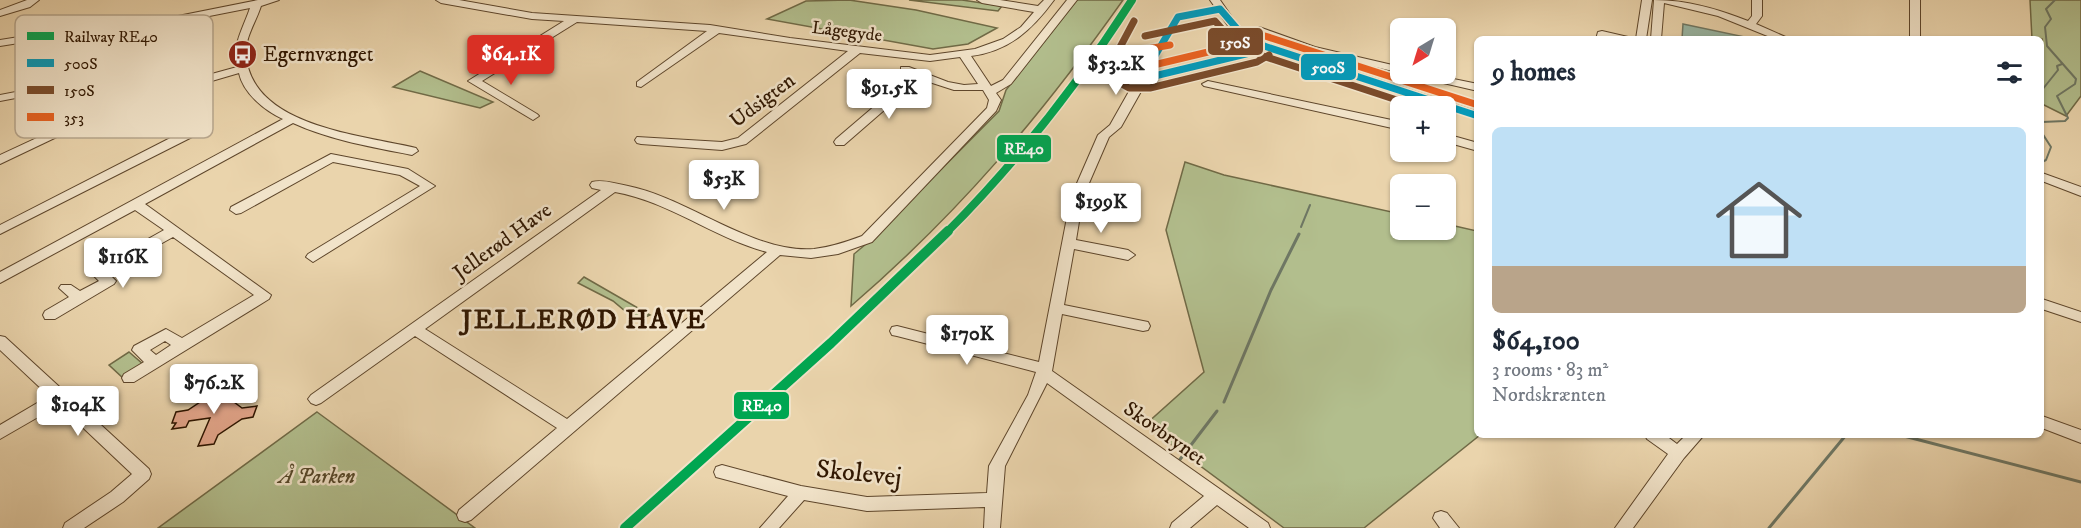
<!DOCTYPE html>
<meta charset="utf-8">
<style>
:root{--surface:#fff;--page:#f6f6f7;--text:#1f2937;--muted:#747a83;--accent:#d93025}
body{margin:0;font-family:"IM FELL DW Pica",serif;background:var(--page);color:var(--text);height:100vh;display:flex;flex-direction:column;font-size:22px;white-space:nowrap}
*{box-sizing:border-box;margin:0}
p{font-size:20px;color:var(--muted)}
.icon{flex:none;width:33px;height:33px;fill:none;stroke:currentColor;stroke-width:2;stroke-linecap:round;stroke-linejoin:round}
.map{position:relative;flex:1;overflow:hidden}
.side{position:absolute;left:1474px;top:36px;width:570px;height:402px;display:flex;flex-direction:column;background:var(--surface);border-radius:9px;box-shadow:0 2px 4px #0004}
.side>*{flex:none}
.needle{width:39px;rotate:218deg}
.fabs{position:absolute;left:1390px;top:18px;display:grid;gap:12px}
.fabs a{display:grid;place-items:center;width:66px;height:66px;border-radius:9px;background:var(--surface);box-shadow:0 2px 4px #0004;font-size:30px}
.price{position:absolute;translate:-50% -51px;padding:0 14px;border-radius:6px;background:#fff;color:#222;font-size:20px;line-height:39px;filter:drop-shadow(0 2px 3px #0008)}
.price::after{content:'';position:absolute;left:50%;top:36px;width:18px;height:14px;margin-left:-9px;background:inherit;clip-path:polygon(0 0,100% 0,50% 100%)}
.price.current{background:var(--accent);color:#fff}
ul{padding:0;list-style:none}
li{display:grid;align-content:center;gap:12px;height:318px;padding:0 18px}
li span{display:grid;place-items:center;height:186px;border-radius:9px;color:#555}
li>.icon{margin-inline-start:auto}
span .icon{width:108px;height:108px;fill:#fffc;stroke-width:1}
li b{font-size:26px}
h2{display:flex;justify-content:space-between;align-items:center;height:72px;padding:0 18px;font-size:26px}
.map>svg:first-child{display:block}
.green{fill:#b2be8d;stroke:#706a46;stroke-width:1.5}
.water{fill:#98b8a7;stroke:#6e7764;stroke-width:1.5}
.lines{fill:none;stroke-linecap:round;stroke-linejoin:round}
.stream-far1{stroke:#6e7764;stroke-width:2}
.stream{stroke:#6e7764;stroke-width:3}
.building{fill:#e2a58a;stroke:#2f1600;stroke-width:1.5}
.minor-casing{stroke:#5e462b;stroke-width:2}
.minor{fill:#f1e3c9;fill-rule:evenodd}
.bus-1-casing{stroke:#f1e3c9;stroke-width:10}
.bus-2-casing{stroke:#f1e3c9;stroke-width:10}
.bus-3-casing{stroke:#f1e3c9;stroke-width:10}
.bus-1{stroke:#059ab9;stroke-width:7}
.bus-2{stroke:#7a4b2a;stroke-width:7}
.bus-3{stroke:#e86120;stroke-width:7}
.rail-1-far1-casing{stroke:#f1e3c9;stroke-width:11}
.rail-1-casing{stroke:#f1e3c9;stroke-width:14}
.rail-1-far1{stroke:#00a651;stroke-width:8}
.rail-1{stroke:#00a651;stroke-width:10}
.labels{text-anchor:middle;stroke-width:5;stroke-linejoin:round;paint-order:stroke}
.far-street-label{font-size:18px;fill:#2f1600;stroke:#f1e3c9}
.poi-label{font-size:21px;fill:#2f1600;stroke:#f1e3c9;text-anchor:start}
.street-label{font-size:21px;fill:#2f1600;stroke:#f1e3c9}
.park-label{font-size:21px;font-style:italic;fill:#56482a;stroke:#f1e3c9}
.near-street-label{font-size:26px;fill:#2f1600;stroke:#f1e3c9}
.district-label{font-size:27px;font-weight:bold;letter-spacing:1.5px;fill:#2f1600;stroke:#f1e3c9}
.key{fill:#f1e3c9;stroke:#b7a68d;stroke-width:1.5}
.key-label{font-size:16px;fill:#2f1600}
.line-badge{stroke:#f1e3c9;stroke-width:2}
.badge-label{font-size:16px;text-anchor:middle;font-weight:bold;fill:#fff}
</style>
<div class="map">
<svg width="2081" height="528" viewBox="0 0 2081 528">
<rect width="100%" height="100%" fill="#ead4ac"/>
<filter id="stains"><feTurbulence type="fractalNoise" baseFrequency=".00333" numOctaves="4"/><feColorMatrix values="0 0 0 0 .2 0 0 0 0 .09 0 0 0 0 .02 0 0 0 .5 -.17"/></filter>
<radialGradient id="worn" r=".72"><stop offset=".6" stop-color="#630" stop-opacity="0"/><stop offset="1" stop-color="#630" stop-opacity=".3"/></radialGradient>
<g class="green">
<polygon points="849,0 916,10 997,28 968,44 933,49 767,19 806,1"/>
<polygon points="909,0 962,0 1002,6 998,11"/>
<path d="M1077,0H1123C1041,116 959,213 851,306L854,254L872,239L999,111L1006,90Z"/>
<polygon points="2030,0 2081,0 2081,96 2066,116 2042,104 2042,39 2032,39"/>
<polygon points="420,71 493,102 480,108 393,87"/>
<polygon points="1185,162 1224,175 1401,214 1401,230 1446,230 1446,224 1477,231 1478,435 1480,435 1364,528 1284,528 1145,425 1204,372 1166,230"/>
<polygon points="584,277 650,315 637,321 613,301 578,283"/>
<polygon points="129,352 144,365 123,378 109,365"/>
<polygon points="317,412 475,528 158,528"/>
</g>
<polygon class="water" points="1683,24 1745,37 1745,39 1682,39"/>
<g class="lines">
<g class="stream-far1">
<polyline points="2042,90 2058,70 2057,66 2062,64"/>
<polyline points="2042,122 2065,121 2068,118 2057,96 2075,84 2076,79 2047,46 2045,27 2051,19 2046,9 2055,0"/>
<polyline points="2042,133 2051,147 2046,160 2042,162"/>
<polyline points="1301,227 1310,205"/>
</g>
<g class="stream">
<polyline points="1224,402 1271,290 1299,234"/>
<polyline points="1900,435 2081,482"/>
<polyline points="1178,462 1217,411"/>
<polyline points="1769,528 1846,435"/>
</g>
</g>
<polygon class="building" points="230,385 226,396 242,408 257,406 253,417 242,419 218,435 214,444 198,446 210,418 189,421 186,427 172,429 176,423 172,423 176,412 188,410 212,394 216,387"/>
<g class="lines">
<defs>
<g id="minor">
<polygon points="27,0 39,0 30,7 0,16 0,10"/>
<path d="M258,0H279L261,6C256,22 245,37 246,54C250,127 363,135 416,148L418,151L412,155C372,147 330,140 293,123L145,204L271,295L269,299L134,382H124L122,378L124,374L144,362L132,350L134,346L166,329L182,338L254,295L173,237L108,273L116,281L114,284L55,319H45L43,315L45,311L69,297L59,288L61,285H71L80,291L99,281L91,273L93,270L164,230L135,210L0,283V272L283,119C265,111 243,93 239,73L181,90L200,128L192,137L0,234V225L184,131L188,127L168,88V71L122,78L112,108L105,114L0,164V155L97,110L101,106L110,80L0,101V95L166,63L179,69V83L237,67C232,44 243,29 250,8L118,34L44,39L0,46V40L44,33L118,28ZM165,341L171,345L156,355L150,350Z"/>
<path d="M436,0H459L532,13L710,25L790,38L930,55L975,49L1003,39L1021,27L1034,12L982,3L977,0H1000L1038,6L1044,0H1054C1032,30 1009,51 971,56L991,86L1003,80L1067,0H1077L1011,84L996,93L1001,100L996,111L872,242L838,254L811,258L780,255L471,520L465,522L459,520L457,515L459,510L557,428L415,336L321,403L316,405L311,403L308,399L311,395L601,190L592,188L590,185L592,182C603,179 617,184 628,186C688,198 754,254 814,249C831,247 846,242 862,236L987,108L989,100L983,90H954L920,79L844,145H836L834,142L836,139L911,75L901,71V67H909L948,82L964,85L978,84L960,57L930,61L860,53L746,144L722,150L641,144L637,143L635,140L637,137L722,142L738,138L848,51L719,33L641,87L637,86V82L707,31L577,22L482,81L537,114L539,116L533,120L468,81L564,21L532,19L441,3ZM615,192C670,202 714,238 767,252L567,419L425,329Z"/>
<polygon points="1210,0 1220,0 1238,26 1268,44 1478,112 1478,119 1446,109 1446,106 1437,106 1260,48 1231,30"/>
<polygon points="1642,0 1652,0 1646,39 1636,39"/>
<path d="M1654,0C1687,0 1718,9 1748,21L1752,16V0H1762V16L1756,24L1790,39H1775L1718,16L1664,3L1661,39H1651Z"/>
<rect x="1910" y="0" width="10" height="39"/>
<polygon points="1259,27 1315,47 1401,67 1401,73 1308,51 1255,32 1255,28"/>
<polygon points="1602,31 1628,37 1629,39 1596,39 1598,32"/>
<polygon points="1411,74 1429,74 1478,84 1478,91 1413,76"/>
<polygon points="1142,76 1148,79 1121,127 1109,137 1083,197 1076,240 1128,250 1135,255 1128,260 1074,249 1064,305 1143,321 1148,322 1150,326 1148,330 1143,331 1062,314 1052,371 1268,523 1270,528 1249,528 1217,505 1190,528 1170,528 1172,523 1204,496 1047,383 1005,466 1000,528 984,528 985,507 867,511 804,500 779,528 760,528 788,496 716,477 714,472 716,467 722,465 801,486 867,497 987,493 989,466 1028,395 1036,372 897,336 892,335 890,331 892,327 897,326 1039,362 1071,197 1098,135 1110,125 1136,79"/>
<polygon points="1208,81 1401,122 1401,130 1204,86 1202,84"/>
<polygon points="1446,134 1478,143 1478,151 1446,142"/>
<polygon points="331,154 408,169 435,186 313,262 306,257 308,254 420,186 400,175 333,162 241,213 236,214 230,210 231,207"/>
<polygon points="2042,173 2081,187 2081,196 2042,181"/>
<polygon points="2042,299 2081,312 2081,322 2042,309"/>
<polygon points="0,336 5,337 149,469 151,474 149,479 123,502 84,528 63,528 65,523 111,492 132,474 59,405 0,439 0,425 49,396 0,350"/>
<polygon points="2042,416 2081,430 2081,443 2042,428"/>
<polygon points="1645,435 1665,435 1677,444 1686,435 1704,435 1684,458 1633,528 1615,528 1668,454 1647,439"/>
<polygon points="1441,511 1447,513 1459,528 1440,528 1433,518 1435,513"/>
</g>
</defs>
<use href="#minor" class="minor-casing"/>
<use href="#minor" class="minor"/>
<defs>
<g id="bus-1">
<polygon points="1220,9 1239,31 1264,46 1254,52 1142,79 1130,78 1121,72 1120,67 1153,59 1178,17"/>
<polyline points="1264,46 1478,116"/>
</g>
<g id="bus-2">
<polyline points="1134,21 1110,66 1113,79 1129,88 1150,88 1257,62 1269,55"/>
<polyline points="1145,36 1215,21 1232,40 1260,55 1415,106"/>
</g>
<polyline id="bus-3" points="1170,45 1142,50 1132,67 1141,68 1250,42 1265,36 1478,105"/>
</defs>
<use href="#bus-1" class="bus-1-casing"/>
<use href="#bus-2" class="bus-2-casing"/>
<use href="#bus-3" class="bus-3-casing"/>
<use href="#bus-1" class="bus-1"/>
<use href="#bus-2" class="bus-2"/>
<use href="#bus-3" class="bus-3"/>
<defs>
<path id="rail-1-far1" d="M946,233C1017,162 1078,84 1132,0"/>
<polyline id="rail-1" points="625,528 831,343 948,231"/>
</defs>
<use href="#rail-1-far1" class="rail-1-far1-casing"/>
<use href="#rail-1" class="rail-1-casing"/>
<use href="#rail-1-far1" class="rail-1-far1"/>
<use href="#rail-1" class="rail-1"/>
</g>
<defs>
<symbol id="bus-disc" viewBox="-11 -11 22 22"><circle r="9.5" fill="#8f2418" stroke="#f1e3c9"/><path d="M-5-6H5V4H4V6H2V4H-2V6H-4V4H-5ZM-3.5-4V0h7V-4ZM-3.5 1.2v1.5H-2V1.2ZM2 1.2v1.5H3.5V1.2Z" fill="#fff"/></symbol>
</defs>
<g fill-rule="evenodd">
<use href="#bus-disc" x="226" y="38" width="33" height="33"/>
</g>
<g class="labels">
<g class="far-street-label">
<text transform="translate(847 31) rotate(7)" y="6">Lågegyde</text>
</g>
<g class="poi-label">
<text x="263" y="61">Egernvænget</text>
</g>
<g class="street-label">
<text transform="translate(762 100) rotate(-37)" y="7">Udsigten</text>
<text transform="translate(502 241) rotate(-36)" y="7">Jellerød Have</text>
<text transform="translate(1165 433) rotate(35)" y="7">Skovbrynet</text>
</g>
<g class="park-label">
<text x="317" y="483">Å Parken</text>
</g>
<g class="near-street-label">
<text transform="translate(859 472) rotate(6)" y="9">Skolevej</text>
</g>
<g class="district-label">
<text x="584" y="328">JELLERØD HAVE</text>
</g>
</g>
<rect x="15" y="15" width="198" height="123" rx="9" class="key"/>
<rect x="27" y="32" width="27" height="8" fill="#00a651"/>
<rect x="27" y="59" width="27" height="8" fill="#059ab9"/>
<rect x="27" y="86" width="27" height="8" fill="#7a4b2a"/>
<rect x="27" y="113" width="27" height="8" fill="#e86120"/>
<g class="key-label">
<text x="64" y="42">Railway RE40</text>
<text x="64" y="69">500S</text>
<text x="64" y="96">150S</text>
<text x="64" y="123">353</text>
</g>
<g class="line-badge">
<rect x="1207" y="27" width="57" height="29" rx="6" fill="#7a4b2a"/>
<rect x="1300" y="53" width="57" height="28" rx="6" fill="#059ab9"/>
<rect x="996" y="134" width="56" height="29" rx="6" fill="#00a651"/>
<rect x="733" y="391" width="57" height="29" rx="6" fill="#00a651"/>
</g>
<g class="badge-label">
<text x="1235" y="48">150S</text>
<text x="1328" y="73">500S</text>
<text x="1024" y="154">RE40</text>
<text x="762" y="411">RE40</text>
</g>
<rect width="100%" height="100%" filter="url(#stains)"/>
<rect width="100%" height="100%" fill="url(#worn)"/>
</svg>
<div class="fabs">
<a><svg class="needle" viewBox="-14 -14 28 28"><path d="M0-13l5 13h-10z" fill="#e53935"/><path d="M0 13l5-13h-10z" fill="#747a83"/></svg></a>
<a>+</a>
<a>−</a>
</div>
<b class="price current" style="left:511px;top:86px">$64.1K</b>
<b class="price" style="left:1116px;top:96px">$53.2K</b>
<b class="price" style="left:889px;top:120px">$91.5K</b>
<b class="price" style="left:724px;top:211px">$53K</b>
<b class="price" style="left:1101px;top:234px">$199K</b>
<b class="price" style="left:123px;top:289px">$116K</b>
<b class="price" style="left:967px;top:366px">$170K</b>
<b class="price" style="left:214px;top:415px">$76.2K</b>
<b class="price" style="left:78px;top:437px">$104K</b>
<section class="side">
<h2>9 homes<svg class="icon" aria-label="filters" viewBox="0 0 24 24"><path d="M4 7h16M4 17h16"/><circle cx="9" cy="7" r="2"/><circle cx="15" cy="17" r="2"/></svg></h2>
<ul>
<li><span style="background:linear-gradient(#bfe0f5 75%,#b9a48a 0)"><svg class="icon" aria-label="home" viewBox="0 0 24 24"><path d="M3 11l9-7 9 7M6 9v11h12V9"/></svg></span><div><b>$64,100</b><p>3 rooms · 83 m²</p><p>Nordskrænten</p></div></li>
</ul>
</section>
</div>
